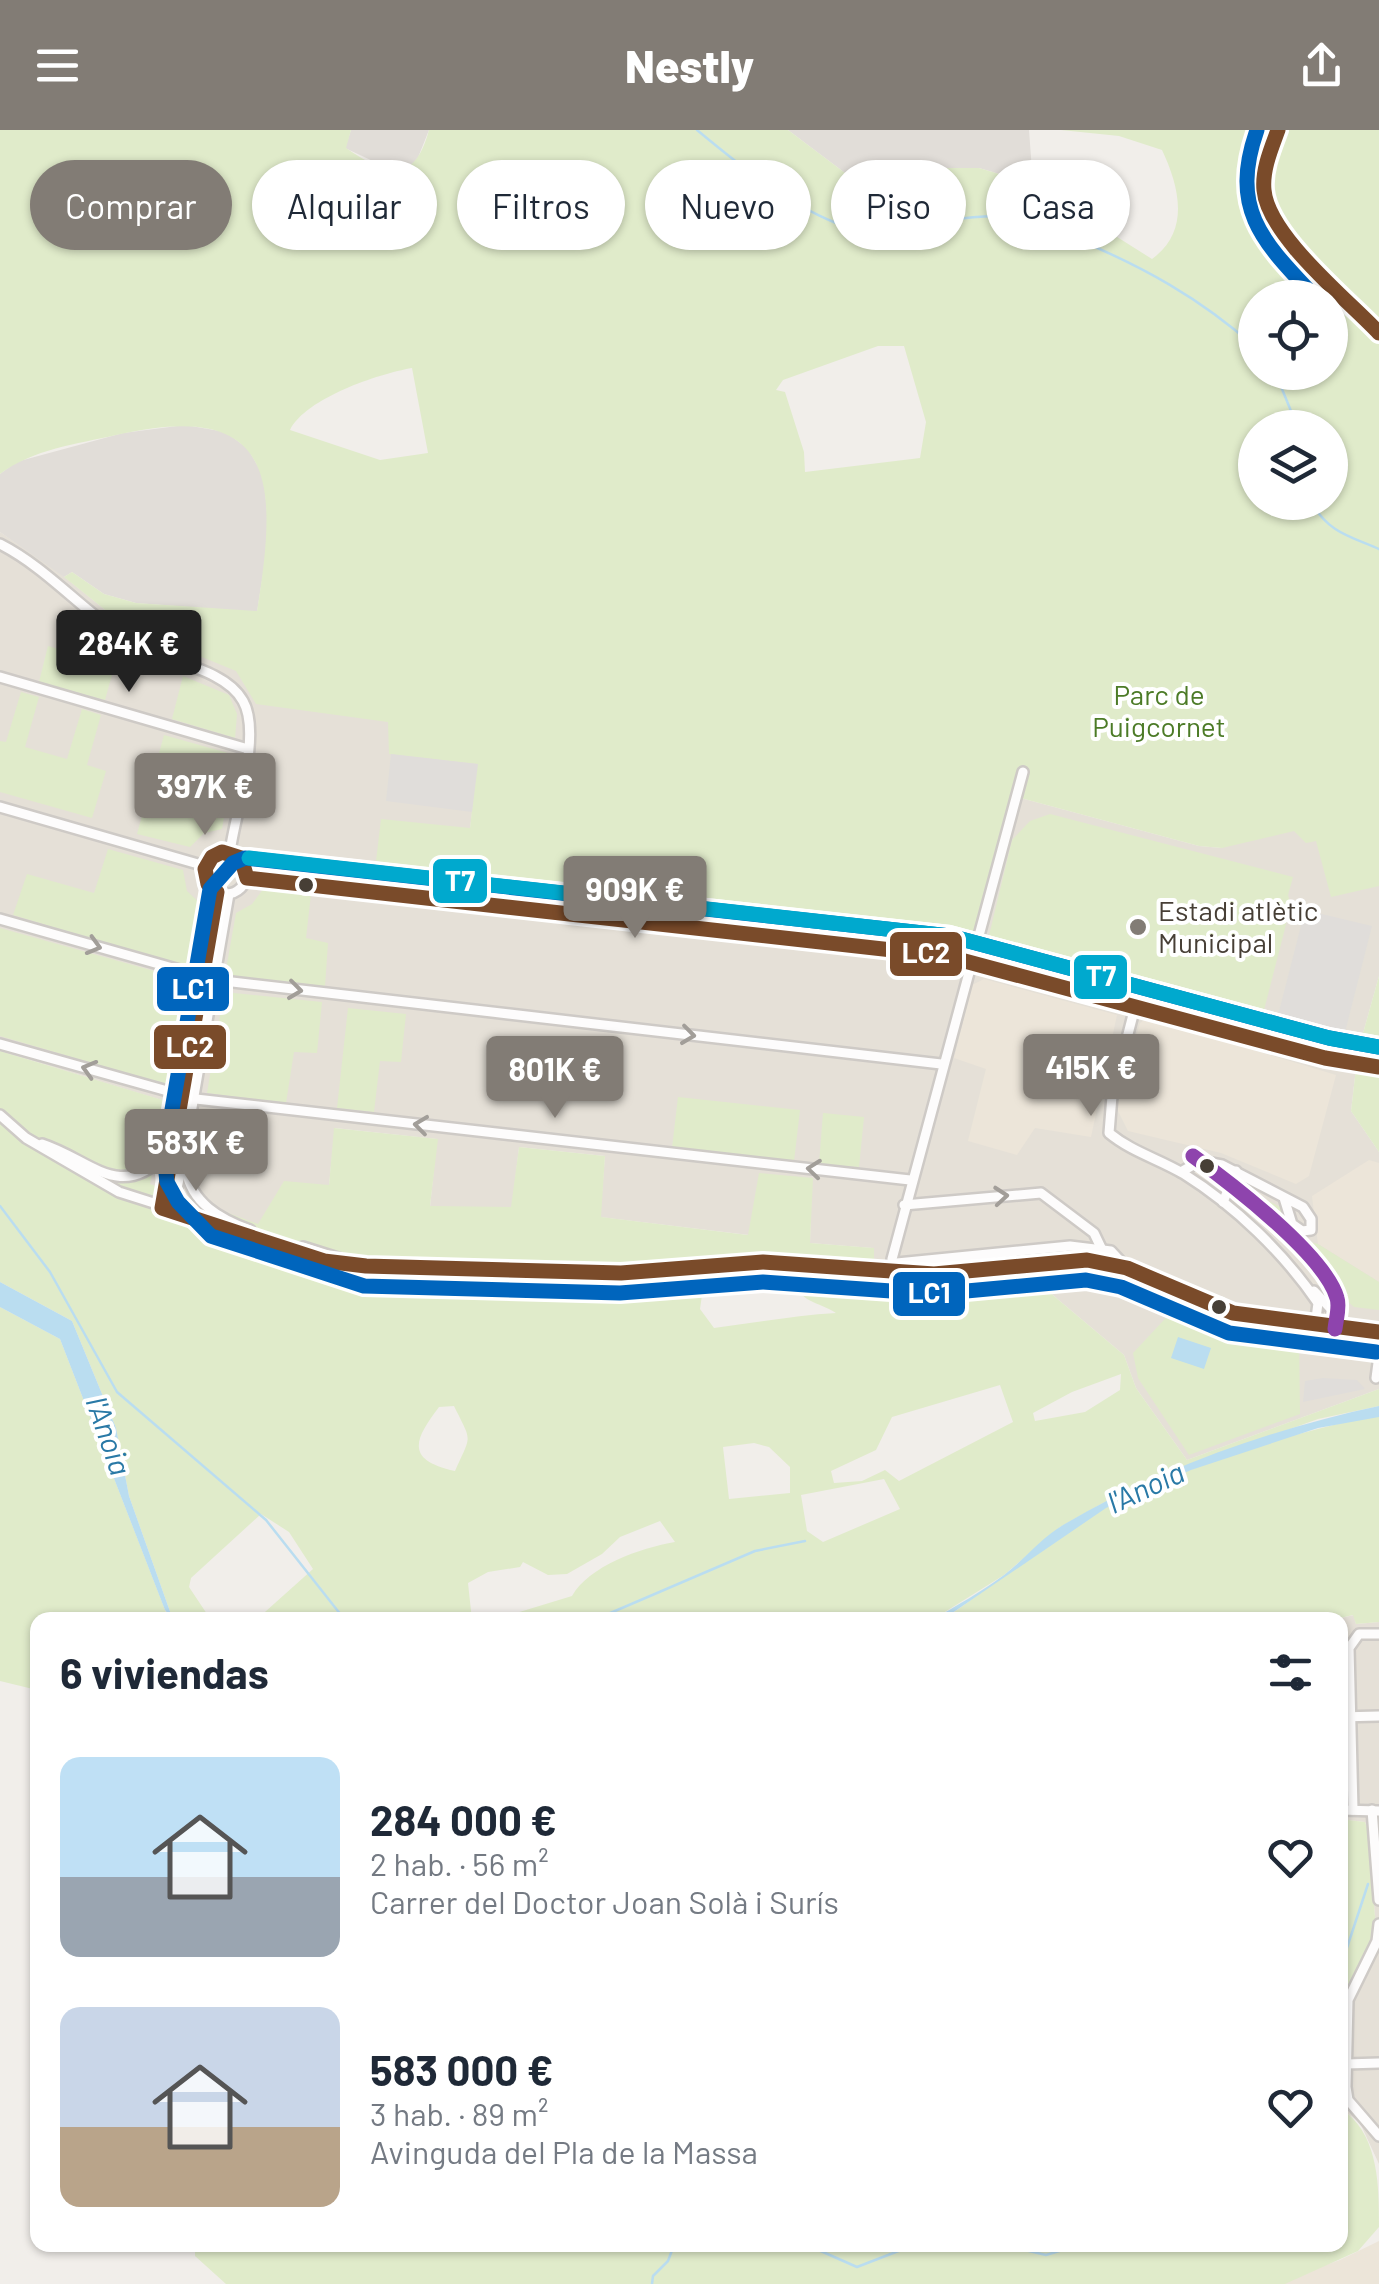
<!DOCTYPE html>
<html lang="es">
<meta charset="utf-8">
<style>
:root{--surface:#fff;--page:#f6f6f7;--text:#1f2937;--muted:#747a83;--accent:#827c75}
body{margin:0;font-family:Barlow,sans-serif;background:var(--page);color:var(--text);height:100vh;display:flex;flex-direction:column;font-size:38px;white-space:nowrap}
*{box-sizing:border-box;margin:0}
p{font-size:32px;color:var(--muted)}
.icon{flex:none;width:55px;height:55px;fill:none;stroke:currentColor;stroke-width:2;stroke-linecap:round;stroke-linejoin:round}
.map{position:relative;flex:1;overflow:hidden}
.details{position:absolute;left:30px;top:1482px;width:1318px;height:640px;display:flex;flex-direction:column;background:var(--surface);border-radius:20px;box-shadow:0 2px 8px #0004}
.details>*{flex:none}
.top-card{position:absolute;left:30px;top:30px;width:1320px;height:90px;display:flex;gap:20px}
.buttons{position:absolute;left:1238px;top:150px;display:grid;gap:20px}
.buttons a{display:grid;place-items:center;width:110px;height:110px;border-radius:50%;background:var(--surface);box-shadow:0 2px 8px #0004;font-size:50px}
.price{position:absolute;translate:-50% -85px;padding:0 22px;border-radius:10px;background:var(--accent);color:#fff;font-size:32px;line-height:65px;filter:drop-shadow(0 2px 5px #0008)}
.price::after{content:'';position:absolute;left:50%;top:60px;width:30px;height:22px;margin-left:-15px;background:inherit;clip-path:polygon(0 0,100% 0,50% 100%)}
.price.on{background:#222;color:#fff}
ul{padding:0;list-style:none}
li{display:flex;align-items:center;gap:30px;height:250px;padding:0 30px}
li span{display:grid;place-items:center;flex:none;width:280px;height:200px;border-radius:20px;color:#555}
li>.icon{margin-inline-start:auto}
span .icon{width:120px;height:120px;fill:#fffc;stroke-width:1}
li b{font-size:42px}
h2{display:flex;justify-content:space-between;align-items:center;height:120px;padding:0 30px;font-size:42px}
.pill{padding:0 35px;border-radius:45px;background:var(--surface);box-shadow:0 2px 8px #0004;font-size:35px;line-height:90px}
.pill.on{background:var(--accent);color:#fff}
header{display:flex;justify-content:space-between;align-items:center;height:130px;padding:0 30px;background:var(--accent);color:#fff;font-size:45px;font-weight:800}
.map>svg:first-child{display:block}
.residential{fill:#e5e0d7}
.industrial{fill:#e1ddd8}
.education{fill:#ece5d9}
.green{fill:#e0ebca;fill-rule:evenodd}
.parking{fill:#e0ddda}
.water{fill:#baddf0}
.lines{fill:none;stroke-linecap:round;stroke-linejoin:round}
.stream{stroke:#baddf0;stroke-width:2.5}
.minor-casing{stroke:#cecac6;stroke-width:14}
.minor{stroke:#fdfcfc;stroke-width:9}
.bus-1-casing{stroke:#fff;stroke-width:22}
.bus-2-casing{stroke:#fff;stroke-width:22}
.bus-3-casing{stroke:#fff;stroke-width:22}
.bus-4-casing{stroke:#fff;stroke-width:22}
.bus-1{stroke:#7a4b2a;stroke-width:15}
.bus-2{stroke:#0065bd;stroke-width:15}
.bus-3{stroke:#00a9ce;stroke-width:15}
.bus-4{stroke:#8e44ad;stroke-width:15}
.oneway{stroke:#a29e99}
.bus-dot{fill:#473f36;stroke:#fff;stroke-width:4}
.poi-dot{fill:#827c75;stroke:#fff;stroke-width:4}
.labels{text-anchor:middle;stroke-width:8;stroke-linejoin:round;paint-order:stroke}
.park-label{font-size:28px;fill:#4c7b27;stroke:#fff}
.poi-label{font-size:28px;fill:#473f36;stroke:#fff;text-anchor:start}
.water-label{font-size:30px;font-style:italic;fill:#2979a6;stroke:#fff}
.line-badge{stroke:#fff;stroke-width:4}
.badge-label{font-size:28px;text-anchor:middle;font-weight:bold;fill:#fff}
</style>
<header><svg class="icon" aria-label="menu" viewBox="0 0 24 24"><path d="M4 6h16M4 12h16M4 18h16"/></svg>Nestly<svg class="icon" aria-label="share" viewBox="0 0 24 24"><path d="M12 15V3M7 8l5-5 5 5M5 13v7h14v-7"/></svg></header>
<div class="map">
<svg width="1379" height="2154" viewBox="0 0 1379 2154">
<rect width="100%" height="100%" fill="#f1eeea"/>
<g class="residential">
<polygon points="0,402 57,441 124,495 389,592 478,634 470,699 374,748 668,783 1013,666 1199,716 1222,718 1379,568 1379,846 1358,921 1351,981 1379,1022 1379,1259 1187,1330 1136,1258 1124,1225 1010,1129 873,1133 873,1118 810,1113 812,1048 749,1105 600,1087 605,1026 519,1017 512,1078 430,1077 437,1009 335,998 329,1055 259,1095 149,1054 165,971 0,921"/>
<polygon points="1354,1485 1356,1494 1379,1492 1379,2034 1360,1993 1347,1983 1340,1915 1342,1868 1372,1817 1376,1799 1368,1700 1365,1692 1340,1689 1340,1490 1332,1490"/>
</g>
<g class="industrial">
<polygon points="351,0 429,0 417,30 411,38 394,41 345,18"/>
<polygon points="788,0 1029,0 1033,54 979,38 946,38 861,55"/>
<polygon points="185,295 226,302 248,319 264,347 269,406 257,482 136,473 104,464 72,442 64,447 0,402 0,344 16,332 123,303"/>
</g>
<g class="education">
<polygon points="984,849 1117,885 1091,1007 1035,998 1017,1025 968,1011 986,939 954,928 972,855"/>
<polygon points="1147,888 1336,945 1309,1046 1296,1054 1221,1023 1128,1001 1118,981 1118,968 1140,893"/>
<polygon points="1369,1030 1379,1033 1379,1152 1318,1114 1312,1066"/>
<polygon points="1379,2111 1379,2154 1279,2154 1280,2151 1340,2130"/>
</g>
<g class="green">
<path d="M0,0H351L346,18C386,45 414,56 429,0H788L861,55L946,38H979L1033,54L1068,86L1106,100L1152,129C1191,101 1179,56 1162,20L1119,6L1061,0H1379V756L1331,767L1316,711L1306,713L1294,701L1222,718L1199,716L1013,666L972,813L668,783L374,748L381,689L470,698L477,634L389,624L388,592L256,574L236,541L124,495L64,447L72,442L104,464L136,473L257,481C278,352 277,268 116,305C77,314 33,319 0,344ZM1255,168H1330V242H1255ZM878,216H904L926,292L920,328L805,342L804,322L785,262L776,260L783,250ZM412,238L428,323L380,330L290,300C306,268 378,244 412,238ZM1255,298H1330V372H1255Z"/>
<polygon points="85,494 120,516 105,570 39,552 48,516 76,524"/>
<polygon points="183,546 229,565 237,584 235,608 172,589"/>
<polygon points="21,562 39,567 25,617 67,629 82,579 101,585 87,635 106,641 92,688 0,662 0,611 6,612"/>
<polygon points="164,605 235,625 222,699 204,703 190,717 137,704"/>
<polygon points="1050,684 1293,747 1288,765 1291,775 1264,880 1245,892 986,818 1012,710 1030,691"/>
<polygon points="108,719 183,740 187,761 203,776 191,838 13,785 27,744 94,763"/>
<polygon points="264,758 311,764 306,808 328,813 325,856 225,845 236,783 252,774"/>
<polygon points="0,798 190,851 170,956 0,906"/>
<polygon points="1379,846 1379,1022 1351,981 1358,921"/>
<polygon points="224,862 322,872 317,923 294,922 286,973 207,963"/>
<polygon points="348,878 406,884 401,932 380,931 374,982 337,978"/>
<path d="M0,921L166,971L150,1054L258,1094L284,1051L329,1055L334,998L438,1009L430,1076L511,1077L519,1017L605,1026L601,1087L748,1105L759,1043L813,1048L810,1113L874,1118V1133L1010,1129L1124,1225L1136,1258L1187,1330L1379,1259V1276L1318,1289L1193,1334L1103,1373L1060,1397L1004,1445L932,1490H493L572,1466C589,1436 640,1418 675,1412L660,1391L620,1407L602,1424L567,1444L548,1445L523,1432L520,1437L488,1442L468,1453L472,1490H256L313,1439L289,1402L261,1384L191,1448L189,1457L211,1490H173L129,1366L116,1298L72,1191L0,1152ZM747,1141L797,1143C792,1172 818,1171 836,1183C797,1185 755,1193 714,1198L700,1179L703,1158L726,1153L727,1143ZM1121,1244L1120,1260L1085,1282L1035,1291L1033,1283L1072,1262ZM1000,1255L1013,1292L899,1351L885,1340L862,1351L834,1353L831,1341L876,1320L892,1287ZM454,1276C472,1313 472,1303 455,1341C405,1330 414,1310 439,1277ZM754,1313L769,1317L790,1337V1363L729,1369L723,1317ZM884,1349L900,1379L823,1412L807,1401L801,1365Z"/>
<polygon points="678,967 800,980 794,1031 672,1018"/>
<polygon points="823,983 864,987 859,1037 819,1034"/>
<polygon points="1248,1060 1282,1078 1286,1097 1298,1109 1318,1114 1379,1152 1379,1180 1354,1177 1238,1072 1240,1063"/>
<polygon points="1177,1176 1233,1197 1299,1206 1300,1284 1189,1325 1138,1248 1133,1223"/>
<polygon points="0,1177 60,1209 169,1490 38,1490 37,1560 0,1551"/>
<path d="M1368,1287H1379V1492L1356,1494L1353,1485L1332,1490H942C997,1454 1048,1408 1107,1377C1185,1337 1283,1305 1368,1287Z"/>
<path d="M1340,1689L1365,1692L1368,1700L1376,1799L1372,1817L1342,1868L1340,1915L1347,1983C1379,2010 1379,2057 1379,2097L1358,2121L1285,2154H226L195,2126V2115H1340Z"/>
</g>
<g class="parking">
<polygon points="391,624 478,634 472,682 386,671"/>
<polygon points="1305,780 1372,796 1341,918 1274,901"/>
<polygon points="1323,1248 1357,1250 1365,1259 1303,1272 1305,1251"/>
</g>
<g class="water">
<polygon points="0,1152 72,1191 116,1298 129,1366 173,1490 165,1480 60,1209 0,1177"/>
<polygon points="1178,1207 1211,1218 1204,1239 1171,1228"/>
<path d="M1379,1276V1287L1318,1298L1191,1340L1106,1378L942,1490H932C956,1476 981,1462 1004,1445C1024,1430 1041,1408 1063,1395C1158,1339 1271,1299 1379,1276Z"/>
</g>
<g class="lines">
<g class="stream">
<path d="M697,0C738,34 786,73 836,93C884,112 956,81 1009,87C1031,89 1053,100 1074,108C1142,136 1200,168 1255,217"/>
<polyline points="1275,242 1298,298"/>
<path d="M1311,372C1329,403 1349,406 1379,419"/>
<polyline points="0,1076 50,1142 117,1262 266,1390 345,1490"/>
<polyline points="594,1490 755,1421 805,1411"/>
<polyline points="1340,1839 1368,1754"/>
<polyline points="807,2115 857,2137 914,2115"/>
<polyline points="1003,2115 1046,2125 1079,2115"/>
<polyline points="652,2154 653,2146 668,2131 674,2115"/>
</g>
<defs>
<g id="minor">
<path d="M1278,0C1271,20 1259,49 1266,70C1279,108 1350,171 1379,203"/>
<path d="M0,414C53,441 90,491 143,518C173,533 226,540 243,571C262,604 235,684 230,722"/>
<polyline points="0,547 248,619"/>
<polyline points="0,677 205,736"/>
<circle cx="226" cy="743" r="21"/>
<polyline points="247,748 946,826 1325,928 1379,937"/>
<polyline points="0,789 215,850 941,934"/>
<path d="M1135,877L1112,966L1109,1003C1132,1022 1159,1029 1184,1044C1235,1076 1284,1123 1318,1173L1315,1196"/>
<polyline points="0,914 196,969 910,1050"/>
<polyline points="0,985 26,1008 119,1062 345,1134 621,1143 763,1132 934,1144 1087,1130 1127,1138 1233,1183 1379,1202"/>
<path d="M42,1014C91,1030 119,1072 166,1025"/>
<path d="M186,1039C191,1073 220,1089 250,1100"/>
<polyline points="1181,1042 1200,1031 1222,1035 1303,1077 1311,1089 1311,1100 1302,1101 1292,1094 1284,1068"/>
<polyline points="1223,1072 1236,1041"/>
<polyline points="904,1075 1041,1063 1094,1103 1104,1124"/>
<polyline points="162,1078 175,1066 181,1041 229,764"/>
<polyline points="162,1078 179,964 217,762"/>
<polyline points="303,1117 341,1129"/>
<polyline points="892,1129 1023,642"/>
<polyline points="897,1133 1070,1116 1111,1121 1125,1136"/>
<polyline points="1314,1161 1349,1198"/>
<polyline points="1376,1248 1379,1225"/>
<polyline points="1340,1587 1379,1586"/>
<polyline points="1340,1680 1379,1681"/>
<polyline points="1353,1680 1349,1518 1359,1504 1379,1504"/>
<polyline points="1372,1680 1379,1770"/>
<polyline points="1379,1794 1377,1811 1348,1870 1346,1957 1348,1970 1379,2006"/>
<polyline points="1346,1934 1379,1933"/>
</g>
</defs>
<use href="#minor" class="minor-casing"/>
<use href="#minor" class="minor"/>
<defs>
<g id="bus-1">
<path d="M1278,0C1271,19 1262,40 1264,60C1268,106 1348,170 1379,203"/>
<polyline points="1379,937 1325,928 946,826 247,748 241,728 222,722 212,727 205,739 208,754 217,762 162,1078 324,1131 366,1136 621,1143 763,1132 934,1144 1087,1130 1127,1138 1233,1183 1379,1202"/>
</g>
<g id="bus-2">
<path d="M1257,0C1229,80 1263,112 1316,168"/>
<polyline points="1376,1222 1229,1203 1121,1157 1086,1150 934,1164 763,1152 620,1163 364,1156 211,1106 178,1072 167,1052 164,1026 210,759 233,733 245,728 950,806 1329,908 1379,917"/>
</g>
<polyline id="bus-3" points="249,728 950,806 1329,908 1379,917"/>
<path id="bus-4" d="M1193,1026C1229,1052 1325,1125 1337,1168C1340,1177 1336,1189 1335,1199"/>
</defs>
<use href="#bus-1" class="bus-1-casing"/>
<use href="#bus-2" class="bus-2-casing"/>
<use href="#bus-3" class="bus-3-casing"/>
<use href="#bus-4" class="bus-4-casing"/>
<use href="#bus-1" class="bus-1"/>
<use href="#bus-2" class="bus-2"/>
<use href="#bus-3" class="bus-3"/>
<use href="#bus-4" class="bus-4"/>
</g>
<defs><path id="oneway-chevron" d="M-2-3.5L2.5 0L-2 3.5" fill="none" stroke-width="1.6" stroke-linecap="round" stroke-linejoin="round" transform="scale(2.5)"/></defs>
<g class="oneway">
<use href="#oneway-chevron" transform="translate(94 816) rotate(16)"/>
<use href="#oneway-chevron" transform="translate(295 860) rotate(7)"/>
<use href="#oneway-chevron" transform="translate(688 905) rotate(7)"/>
<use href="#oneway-chevron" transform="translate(89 939) rotate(-164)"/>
<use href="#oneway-chevron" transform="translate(421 995) rotate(-173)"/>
<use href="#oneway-chevron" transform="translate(814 1039) rotate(-174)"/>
<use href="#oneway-chevron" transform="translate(1001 1066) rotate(-5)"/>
</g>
<g class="bus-dot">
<circle cx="306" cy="755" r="9"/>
<circle cx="1207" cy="1036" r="9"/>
<circle cx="1219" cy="1177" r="9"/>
</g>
<circle class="poi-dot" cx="1138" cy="797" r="10"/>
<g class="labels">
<g class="park-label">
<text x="1159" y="575">Parc de<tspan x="1159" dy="32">Puigcornet</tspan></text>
</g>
<g class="poi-label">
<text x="1158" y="791">Estadi atlètic<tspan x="1158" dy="32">Municipal</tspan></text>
</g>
<g class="water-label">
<text transform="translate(108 1306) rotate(71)" y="10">l'Anoia</text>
<text transform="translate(1146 1358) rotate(-25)" y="10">l'Anoia</text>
</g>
</g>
<g class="line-badge">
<rect x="431" y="727" width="58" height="48" rx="10" fill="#00a9ce"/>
<rect x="888" y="800" width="76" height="48" rx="10" fill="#7a4b2a"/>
<rect x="1072" y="823" width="57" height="48" rx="10" fill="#00a9ce"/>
<rect x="155" y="835" width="76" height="48" rx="10" fill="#0065bd"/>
<rect x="152" y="893" width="76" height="48" rx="10" fill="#7a4b2a"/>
<rect x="891" y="1140" width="76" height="48" rx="10" fill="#0065bd"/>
</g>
<g class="badge-label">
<text x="460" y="761">T7</text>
<text x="926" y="833">LC2</text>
<text x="1101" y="856">T7</text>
<text x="193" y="869">LC1</text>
<text x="190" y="927">LC2</text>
<text x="929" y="1173">LC1</text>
</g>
</svg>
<div class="buttons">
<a><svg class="icon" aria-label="locate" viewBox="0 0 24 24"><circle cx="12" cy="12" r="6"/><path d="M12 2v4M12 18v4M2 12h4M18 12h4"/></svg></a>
<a><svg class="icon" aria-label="layers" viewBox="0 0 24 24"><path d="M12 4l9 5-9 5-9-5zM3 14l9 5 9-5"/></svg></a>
</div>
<b class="price on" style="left:129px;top:565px">284K €</b>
<b class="price" style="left:205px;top:708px">397K €</b>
<b class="price" style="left:635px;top:811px">909K €</b>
<b class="price" style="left:1091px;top:989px">415K €</b>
<b class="price" style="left:555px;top:991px">801K €</b>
<b class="price" style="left:196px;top:1064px">583K €</b>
<div class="top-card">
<a class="pill on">Comprar</a>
<a class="pill">Alquilar</a>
<a class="pill">Filtros</a>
<a class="pill">Nuevo</a>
<a class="pill">Piso</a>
<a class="pill">Casa</a>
</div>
<section class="details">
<h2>6 viviendas<svg class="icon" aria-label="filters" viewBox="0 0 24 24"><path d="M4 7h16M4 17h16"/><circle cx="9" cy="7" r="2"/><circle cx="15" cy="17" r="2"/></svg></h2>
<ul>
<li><span style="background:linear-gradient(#bfe0f5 60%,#9aa5b1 0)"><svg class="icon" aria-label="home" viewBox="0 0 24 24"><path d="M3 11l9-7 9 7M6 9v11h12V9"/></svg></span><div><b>284 000 €</b><p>2 hab. · 56 m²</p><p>Carrer del Doctor Joan Solà i Surís</p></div><svg class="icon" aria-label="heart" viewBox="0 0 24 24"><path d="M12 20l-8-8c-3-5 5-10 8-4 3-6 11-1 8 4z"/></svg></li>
<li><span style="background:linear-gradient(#c9d6e8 60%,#b9a48a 0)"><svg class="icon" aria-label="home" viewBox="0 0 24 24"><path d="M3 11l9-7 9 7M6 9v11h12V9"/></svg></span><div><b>583 000 €</b><p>3 hab. · 89 m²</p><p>Avinguda del Pla de la Massa</p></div><svg class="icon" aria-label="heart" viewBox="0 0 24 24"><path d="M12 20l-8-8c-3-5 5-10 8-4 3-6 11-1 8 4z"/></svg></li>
</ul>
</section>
</div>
